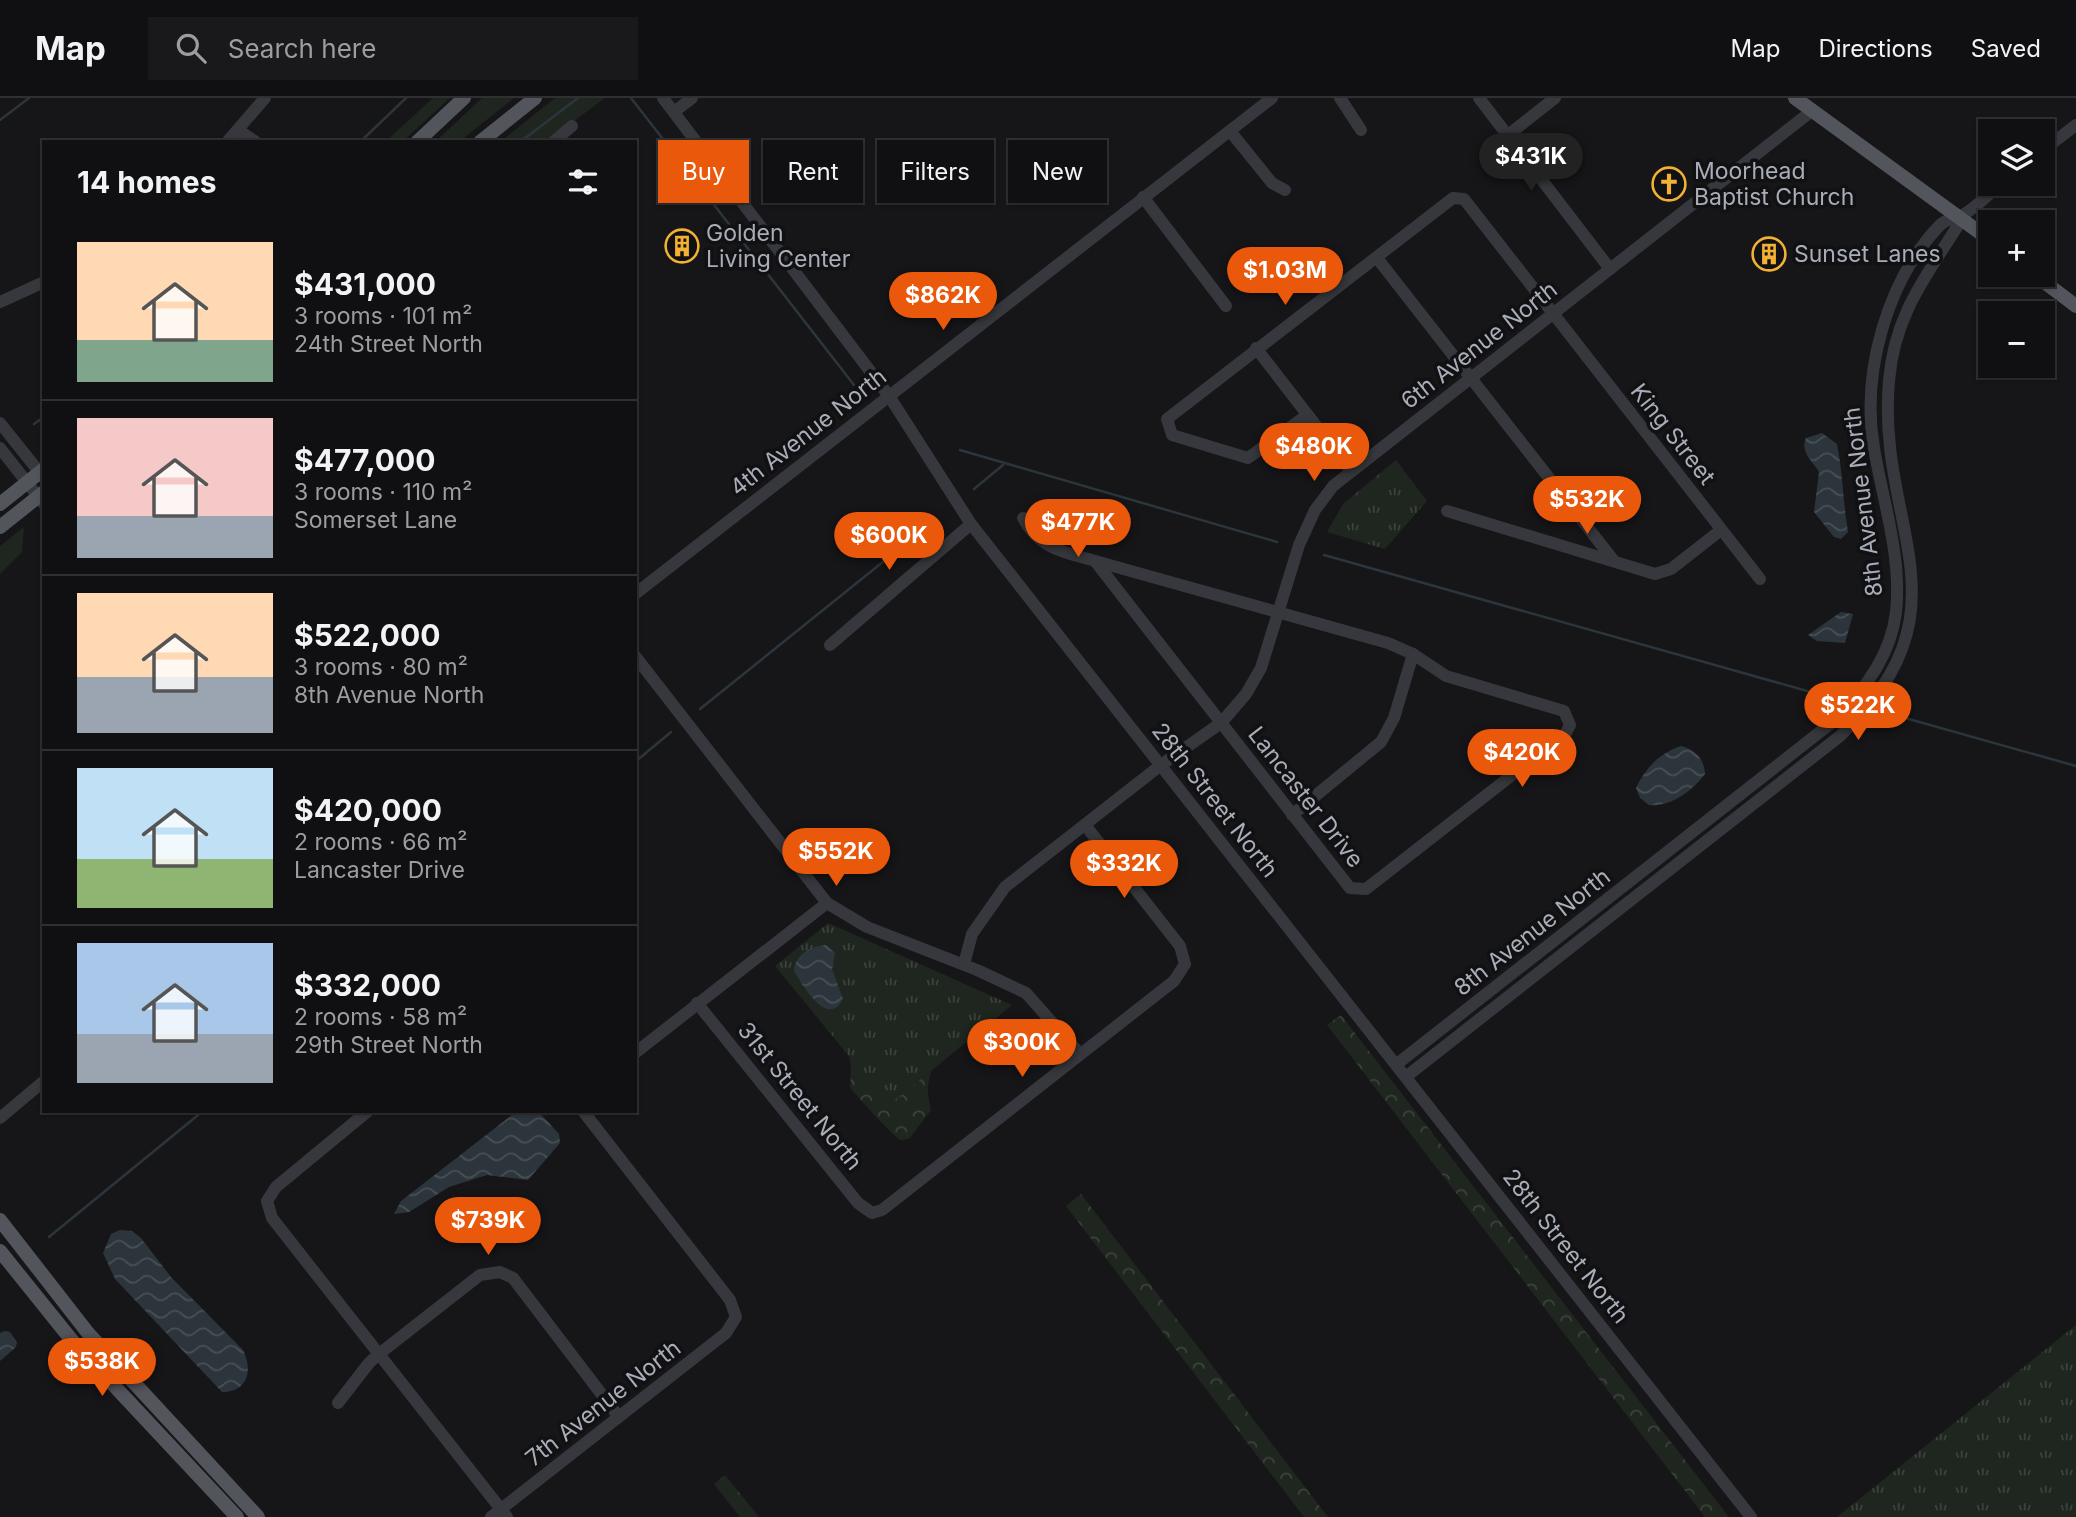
<!DOCTYPE html>
<meta charset="utf-8">
<style>
:root{--surface:#101012;--page:#19191b;--text:#f1f3f6;--muted:#9c9d9f;--line:#303032;--accent:#ea580c}
body{margin:0;font-family:Inter,sans-serif;background:var(--page);color:var(--text);height:100vh;display:flex;flex-direction:column;font-size:26px;white-space:nowrap}
*{box-sizing:border-box;margin:0}
p{font-size:23px;color:var(--muted)}
.icon{flex:none;width:38px;height:38px;fill:none;stroke:currentColor;stroke-width:2;stroke-linecap:round;stroke-linejoin:round}
.map{position:relative;flex:1;overflow:hidden}
.sheet{position:absolute;left:42px;top:42px;width:595px;height:973px;display:flex;flex-direction:column;background:var(--surface);border-radius:0px;box-shadow:0 2px 5px #0004,0 0 0 2px var(--line)}
.sheet>*{flex:none}
.hud{position:absolute;left:658px;top:42px;width:665px;height:63px;display:flex;gap:14px}
.buttons{position:absolute;left:1978px;top:21px;display:grid;gap:14px}
.buttons a{display:grid;place-items:center;width:77px;height:77px;border-radius:0px;background:var(--surface);box-shadow:0 2px 5px #0004,0 0 0 2px var(--line);font-size:35px}
.price{position:absolute;translate:-50% -60px;padding:0 16px;border-radius:24px;background:var(--accent);color:#fff;font-size:23px;line-height:46px;filter:drop-shadow(0 2px 4px #0008)}
.price::after{content:'';position:absolute;left:50%;top:42px;width:21px;height:16px;margin-left:-10px;background:inherit;clip-path:polygon(0 0,100% 0,50% 100%)}
.price.current{background:#222;color:#fff}
ul{padding:0;list-style:none}
li{display:flex;align-items:center;gap:21px;height:175px;padding:0 35px}
li+li{border-top:2px solid var(--line)}
li span{display:grid;place-items:center;flex:none;width:196px;height:140px;border-radius:0px;color:#555}
li>.icon{margin-inline-start:auto}
span .icon{width:84px;height:84px;fill:#fffc;stroke-width:1}
li b{font-size:30px}
h2{display:flex;justify-content:space-between;align-items:center;height:84px;padding:0 35px;font-size:30px}
.chip{padding:0 24px;border-radius:0px;background:var(--surface);box-shadow:0 2px 5px #0004,0 0 0 2px var(--line);font-size:24px;line-height:63px}
.chip.current{background:var(--accent);color:#fff}
header{display:flex;align-items:center;gap:42px;box-sizing:border-box;height:98px;padding:0 35px;background:var(--surface);border-bottom:2px solid var(--line)}
header strong{font-size:33px}
nav{display:flex;gap:38px;margin-inline-start:auto;font-size:24px}
.search{width:490px;height:63px;background:var(--page);display:flex;align-items:center;gap:18px;box-sizing:border-box;padding:0 24px;border-radius:0px;color:var(--muted);font-size:26px}
.map>svg:first-child{display:block}
.grass{fill:#1e261f}
.forest{fill:url(#forest-crowns)}
.park{fill:url(#park-tufts)}
.water{fill:url(#water-waves)}
.lines{fill:none;stroke-linecap:round;stroke-linejoin:round}
.stream{stroke:#2c353c;stroke-width:2.5}
.minor{stroke:#37383d;stroke-width:12}
.major{stroke:#53555c;stroke-width:14}
.labels{text-anchor:middle;stroke-width:7;stroke-linejoin:round;paint-order:stroke}
.poi-label{font-size:23px;fill:#a8adb8;stroke:#111113;text-anchor:start}
.street-label{font-size:23px;fill:#a8adb8;stroke:#111113}
</style>
<header>
<strong>Map</strong>
<div class="search"><svg class="icon" aria-label="search" viewBox="0 0 24 24"><circle cx="10" cy="10" r="6"/><path d="M15 15l6 6"/></svg>Search here</div>
<nav><a>Map</a><a>Directions</a><a>Saved</a></nav>
</header>
<div class="map">
<svg width="2076" height="1419" viewBox="0 0 2076 1419">
<defs>
<pattern id="forest-crowns" width="20" height="18" patternUnits="userSpaceOnUse" patternTransform="scale(1.75)"><rect width="20" height="18" fill="#1e261f"/><path d="M2 6a3 3 0 1 1 6 0M12 15a3 3 0 1 1 6 0" fill="none" stroke="#3c433d"/></pattern>
<pattern id="park-tufts" width="24" height="20" patternUnits="userSpaceOnUse" patternTransform="scale(1.75)"><rect width="24" height="20" fill="#1e261f"/><path d="M3 7l-1-3M5 7V3M7 7l1-3M15 17l-1-3M17 17v-4M19 17l1-3" fill="none" stroke="#3c433d"/></pattern>
<pattern id="water-waves" width="16" height="10" patternUnits="userSpaceOnUse" patternTransform="scale(1.75)"><rect width="16" height="10" fill="#2c353c"/><path d="M0 5q4-4 8 0t8 0" fill="none" stroke="#485056"/></pattern>
</defs>
<rect width="100%" height="100%" fill="#161618"/>
<g class="grass">
<polygon points="433,0 450,0 402,44 385,44"/>
<polygon points="482,0 514,0 459,44 435,44"/>
<polygon points="555,0 605,0 546,44 500,44"/>
<polygon points="24,429 22,454 0,476 0,448"/>
</g>
<g class="forest">
<polygon points="1341,917 1729,1419 1705,1419 1327,927"/>
<path d="M845,927L938,960C927,978 926,991 931,1012L909,1041L900,1042C888,1033 862,1003 850,990L851,969Z"/>
<polygon points="1081,1096 1328,1419 1304,1419 1066,1108"/>
<polygon points="725,1377 759,1419 740,1419 714,1386"/>
</g>
<g class="park">
<polygon points="1396,362 1427,403 1385,451 1327,434 1343,406"/>
<polygon points="828,825 1012,907 889,1007 775,868"/>
<polygon points="2076,1227 2076,1419 1837,1419"/>
</g>
<g class="water">
<path d="M1822,335L1837,346C1843,376 1843,405 1848,434L1841,441L1834,439L1814,414L1819,374C1812,362 1800,354 1806,340Z"/>
<polygon points="1841,514 1853,516 1845,545 1817,543 1808,537"/>
<path d="M1681,648C1696,652 1704,661 1705,676C1692,693 1671,709 1649,707L1640,700L1636,690C1645,670 1660,655 1681,648Z"/>
<path d="M826,847L835,855L832,871L843,901C827,931 803,887 794,873C795,857 810,848 826,847Z"/>
<polygon points="517,1013 538,1013 559,1036 560,1045 528,1082 487,1077 449,1089 409,1114 394,1116 401,1103"/>
<path d="M120,1132L132,1133L141,1140L171,1179L243,1252C253,1272 248,1294 222,1294L115,1181L103,1155L111,1136Z"/>
<polygon points="5,1233 10,1234 17,1244 16,1249 0,1263 0,1235"/>
</g>
<g class="lines">
<g class="stream">
<polyline points="631,0 854,287"/>
<polyline points="0,22 29,0"/>
<polyline points="360,44 406,0"/>
<polyline points="520,44 578,0"/>
<polyline points="34,326 44,319"/>
<polyline points="960,352 1277,444"/>
<polyline points="974,391 1003,367"/>
<polyline points="1324,457 1832,600"/>
<polyline points="700,611 935,422"/>
<polyline points="1898,618 2076,668"/>
<polyline points="635,664 671,634"/>
<polyline points="49,1139 203,1013"/>
</g>
<g class="minor">
<polyline points="663,0 889,298 971,426 1751,1419"/>
<polyline points="1340,0 1361,32"/>
<polyline points="1479,0 1610,171"/>
<polyline points="674,14 692,0"/>
<polyline points="238,32 256,44"/>
<polyline points="1230,33 1272,85 1285,92"/>
<polyline points="1508,37 1555,0"/>
<polyline points="227,44 265,0"/>
<polyline points="553,44 572,28"/>
<polyline points="2042,53 2076,27"/>
<polyline points="1143,99 1226,208"/>
<polyline points="1377,160 1614,463"/>
<polyline points="0,204 44,184"/>
<polyline points="1256,250 1351,373"/>
<polyline points="1307,317 1248,360 1172,337 1167,321 1453,100 1464,101 1760,481"/>
<polyline points="0,325 44,380"/>
<polyline points="0,350 44,406"/>
<polyline points="1447,413 1655,476 1671,471 1721,432"/>
<path d="M1023,420C1039,451 1064,454 1095,463"/>
<polygon points="1095,463 1388,545 1413,556 1446,578 1564,613 1570,627 1566,635 1366,791 1350,790"/>
<polyline points="635,496 1272,0"/>
<polyline points="830,547 971,426"/>
<polyline points="635,558 827,805 867,829 977,872 1026,895 1080,956"/>
<polyline points="1292,717 1381,644 1394,620 1413,556"/>
<polyline points="964,866 972,836 1005,789 1161,667 1221,625 1246,596 1261,570 1299,447 1315,412 1333,388 1813,12"/>
<polyline points="697,905 858,1105 872,1115 882,1112 1174,883 1185,866 1180,848 1085,727"/>
<polyline points="635,955 827,805"/>
<path d="M1397,966L1830,626C1862,596 1891,559 1896,514C1902,459 1883,404 1874,350C1861,275 1887,182 1940,127C1947,120 1951,122 1959,119C1974,112 1988,96 2001,86"/>
<path d="M1407,978L1840,638C1975,509 1876,430 1889,283C1894,219 1924,181 1957,129L1959,119"/>
<polyline points="368,1013 276,1089 267,1103 272,1120 507,1419"/>
<polyline points="0,1020 44,983"/>
<polyline points="338,1305 369,1265 379,1256 480,1177 500,1174 513,1180 619,1319"/>
<polyline points="491,1419 726,1235 736,1219 730,1202 583,1013"/>
</g>
<g class="major">
<polyline points="1795,0 1990,142"/>
<polyline points="417,44 464,0"/>
<polyline points="480,44 535,0"/>
<polyline points="2035,177 2076,208"/>
<polyline points="0,406 44,371"/>
<polyline points="0,429 44,394"/>
<polyline points="0,1122 88,1235 258,1419"/>
<polyline points="0,1153 74,1245 237,1419"/>
</g>
</g>
<defs>
<symbol id="church-ring" viewBox="-11 -11 22 22"><circle r="9.5" fill="#111113" stroke="#f2b134" stroke-width="1.5"/><path d="M-1.2-6h2.4v3.5h3.3v2.4h-3.3V6h-2.4V-.1h-3.3v-2.4h3.3Z" fill="#f2b134"/></symbol>
<symbol id="building-ring" viewBox="-11 -11 22 22"><circle r="9.5" fill="#111113" stroke="#f2b134" stroke-width="1.5"/><path d="M-4-6H4V6H1V3H-1V6H-4ZM-2.5-4.3h1.7v1.8h-1.7ZM.8-4.3h1.7v1.8H.8ZM-2.5-1h1.7V.8h-1.7ZM.8-1h1.7V.8H.8Z" fill="#f2b134"/></symbol>
</defs>
<g fill-rule="evenodd">
<use href="#church-ring" x="1650" y="67" width="38" height="38"/>
<use href="#building-ring" x="663" y="129" width="38" height="38"/>
<use href="#building-ring" x="1750" y="137" width="38" height="38"/>
</g>
<g class="labels">
<g class="poi-label">
<text x="1694" y="81">Moorhead<tspan x="1694" dy="26">Baptist Church</tspan></text>
<text x="706" y="143">Golden<tspan x="706" dy="26">Living Center</tspan></text>
<text x="1794" y="164">Sunset Lanes</text>
</g>
<g class="street-label">
<text transform="translate(1479 247) rotate(-38)" y="8">6th Avenue North</text>
<text transform="translate(808 334) rotate(-38)" y="8">4th Avenue North</text>
<text transform="translate(1673 336) rotate(52)" y="8">King Street</text>
<text transform="translate(1863 404) rotate(-97)" y="8">8th Avenue North</text>
<text transform="translate(1306 699) rotate(52)" y="8">Lancaster Drive</text>
<text transform="translate(1215 702) rotate(52)" y="8">28th Street North</text>
<text transform="translate(1532 834) rotate(-38)" y="8">8th Avenue North</text>
<text transform="translate(800 998) rotate(51)" y="8">31st Street North</text>
<text transform="translate(1566 1148) rotate(52)" y="8">28th Street North</text>
<text transform="translate(603 1305) rotate(-38)" y="8">7th Avenue North</text>
</g>
</g>
</svg>
<div class="buttons">
<a><svg class="icon" aria-label="layers" viewBox="0 0 24 24"><path d="M12 4l9 5-9 5-9-5zM3 14l9 5 9-5"/></svg></a>
<a>+</a>
<a>−</a>
</div>
<b class="price current" style="left:1531px;top:95px">$431K</b>
<b class="price" style="left:1285px;top:209px">$1.03M</b>
<b class="price" style="left:943px;top:234px">$862K</b>
<b class="price" style="left:1314px;top:385px">$480K</b>
<b class="price" style="left:1587px;top:438px">$532K</b>
<b class="price" style="left:1078px;top:461px">$477K</b>
<b class="price" style="left:889px;top:474px">$600K</b>
<b class="price" style="left:1858px;top:644px">$522K</b>
<b class="price" style="left:1522px;top:691px">$420K</b>
<b class="price" style="left:836px;top:790px">$552K</b>
<b class="price" style="left:1124px;top:802px">$332K</b>
<b class="price" style="left:1022px;top:981px">$300K</b>
<b class="price" style="left:488px;top:1159px">$739K</b>
<b class="price" style="left:102px;top:1300px">$538K</b>
<div class="hud">
<a class="chip current">Buy</a>
<a class="chip">Rent</a>
<a class="chip">Filters</a>
<a class="chip">New</a>
</div>
<section class="sheet">
<h2>14 homes<svg class="icon" aria-label="filters" viewBox="0 0 24 24"><path d="M4 7h16M4 17h16"/><circle cx="9" cy="7" r="2"/><circle cx="15" cy="17" r="2"/></svg></h2>
<ul>
<li><span style="background:linear-gradient(#ffd9b3 70%,#7fa58c 0)"><svg class="icon" aria-label="home" viewBox="0 0 24 24"><path d="M3 11l9-7 9 7M6 9v11h12V9"/></svg></span><div><b>$431,000</b><p>3 rooms · 101 m²</p><p>24th Street North</p></div></li>
<li><span style="background:linear-gradient(#f6c9c9 70%,#9aa5b1 0)"><svg class="icon" aria-label="home" viewBox="0 0 24 24"><path d="M3 11l9-7 9 7M6 9v11h12V9"/></svg></span><div><b>$477,000</b><p>3 rooms · 110 m²</p><p>Somerset Lane</p></div></li>
<li><span style="background:linear-gradient(#ffd9b3 60%,#9aa5b1 0)"><svg class="icon" aria-label="home" viewBox="0 0 24 24"><path d="M3 11l9-7 9 7M6 9v11h12V9"/></svg></span><div><b>$522,000</b><p>3 rooms · 80 m²</p><p>8th Avenue North</p></div></li>
<li><span style="background:linear-gradient(#bfe0f5 65%,#8fb573 0)"><svg class="icon" aria-label="home" viewBox="0 0 24 24"><path d="M3 11l9-7 9 7M6 9v11h12V9"/></svg></span><div><b>$420,000</b><p>2 rooms · 66 m²</p><p>Lancaster Drive</p></div></li>
<li><span style="background:linear-gradient(#a9c7e8 65%,#9aa5b1 0)"><svg class="icon" aria-label="home" viewBox="0 0 24 24"><path d="M3 11l9-7 9 7M6 9v11h12V9"/></svg></span><div><b>$332,000</b><p>2 rooms · 58 m²</p><p>29th Street North</p></div></li>
</ul>
</section>
</div>
